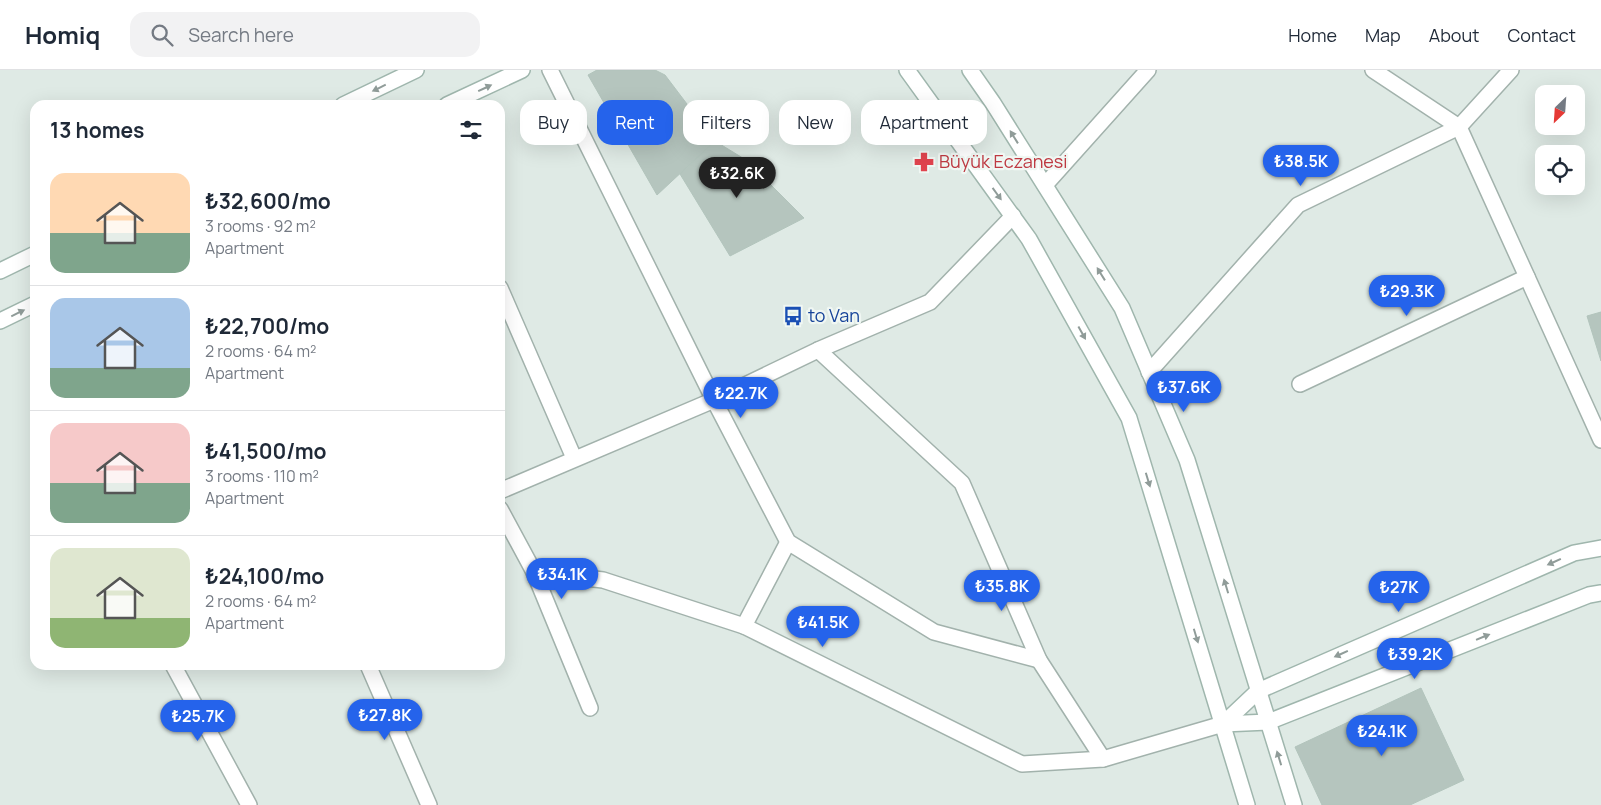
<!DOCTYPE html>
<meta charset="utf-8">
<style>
:root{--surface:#fff;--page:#f2f2f3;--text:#1f2937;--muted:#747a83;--line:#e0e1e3;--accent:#2563eb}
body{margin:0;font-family:Manrope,sans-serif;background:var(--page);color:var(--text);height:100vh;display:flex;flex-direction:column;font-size:19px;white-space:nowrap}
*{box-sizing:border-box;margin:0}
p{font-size:16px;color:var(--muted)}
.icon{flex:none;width:28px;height:28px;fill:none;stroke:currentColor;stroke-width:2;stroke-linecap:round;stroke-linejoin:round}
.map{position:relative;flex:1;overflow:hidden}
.side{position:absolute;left:30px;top:30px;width:475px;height:570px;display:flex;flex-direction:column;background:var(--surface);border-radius:15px;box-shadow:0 5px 20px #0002}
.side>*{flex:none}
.guide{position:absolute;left:520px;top:30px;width:475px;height:45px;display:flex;gap:10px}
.needle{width:32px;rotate:205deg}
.controls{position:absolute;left:1535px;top:15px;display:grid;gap:10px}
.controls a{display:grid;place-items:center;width:50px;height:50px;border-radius:10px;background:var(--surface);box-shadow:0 5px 20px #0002;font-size:25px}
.price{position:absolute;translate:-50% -42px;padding:0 11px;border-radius:18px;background:var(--accent);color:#fff;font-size:16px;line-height:32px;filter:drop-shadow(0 1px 2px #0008)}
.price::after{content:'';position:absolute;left:50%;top:30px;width:15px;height:11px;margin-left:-8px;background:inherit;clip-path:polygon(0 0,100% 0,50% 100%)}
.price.on{background:#222;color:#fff}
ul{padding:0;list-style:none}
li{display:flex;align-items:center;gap:15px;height:125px;padding:0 20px}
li+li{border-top:1px solid var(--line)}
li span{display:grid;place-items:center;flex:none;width:140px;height:100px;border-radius:15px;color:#555}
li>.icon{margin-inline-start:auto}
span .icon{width:60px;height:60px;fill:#fffc;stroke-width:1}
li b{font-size:21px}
h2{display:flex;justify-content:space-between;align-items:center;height:60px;padding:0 20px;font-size:21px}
.pill{padding:0 18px;border-radius:15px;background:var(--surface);box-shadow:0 5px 20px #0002;font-size:18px;line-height:45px}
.pill.on{background:var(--accent);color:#fff}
header{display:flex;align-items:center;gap:30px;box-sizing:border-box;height:70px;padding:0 25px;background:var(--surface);border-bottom:1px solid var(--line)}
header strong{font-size:24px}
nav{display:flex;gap:28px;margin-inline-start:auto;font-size:18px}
.search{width:350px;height:45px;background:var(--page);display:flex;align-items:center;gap:12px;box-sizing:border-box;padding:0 18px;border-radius:15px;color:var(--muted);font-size:19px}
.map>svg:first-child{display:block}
.building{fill:#b5c5be;stroke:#b2c4bc}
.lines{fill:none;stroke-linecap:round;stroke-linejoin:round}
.street-casing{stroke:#a2b2ac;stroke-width:18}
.secondary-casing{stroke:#9fb6ad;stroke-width:18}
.street{stroke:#fff;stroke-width:15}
.secondary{stroke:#fff;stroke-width:15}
.oneway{fill:#909c99}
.labels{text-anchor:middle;stroke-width:4.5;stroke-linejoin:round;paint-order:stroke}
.health-label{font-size:18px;fill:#be3a42;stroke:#f0f7f3;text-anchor:start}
.transit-label{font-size:18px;fill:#164399;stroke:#f0f7f3;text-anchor:start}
</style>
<header>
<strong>Homiq</strong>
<div class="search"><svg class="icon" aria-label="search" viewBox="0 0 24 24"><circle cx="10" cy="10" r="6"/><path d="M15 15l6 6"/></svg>Search here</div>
<nav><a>Home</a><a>Map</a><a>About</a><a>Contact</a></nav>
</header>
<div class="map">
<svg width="1601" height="735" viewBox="0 0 1601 735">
<rect width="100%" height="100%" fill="#dfeae5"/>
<g class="building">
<polygon points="597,0 655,0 665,5 715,71 657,125 588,5"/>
<polygon points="715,71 746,90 804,148 730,186 680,104"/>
<polygon points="1601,242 1601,291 1587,246"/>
<polygon points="1421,618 1464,710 1410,735 1322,735 1295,677"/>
</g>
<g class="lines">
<defs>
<g id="street">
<polyline points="550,0 714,330 788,472 934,562 1039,590"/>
<polyline points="1373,0 1459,57 1601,370"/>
<polyline points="1045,115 1148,0"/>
<polyline points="500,218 574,388"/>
<polyline points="818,280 962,413 1039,590 1103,689 1223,654"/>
<polyline points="1149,302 1298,135 1459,57 1511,0"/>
<polyline points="1300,314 1527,207"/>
<polyline points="500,421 714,330 818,280 930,232 1013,146"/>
<polyline points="500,439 534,502 590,638"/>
<polyline points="534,502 603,510 744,556 1022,694 1103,689"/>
<polyline points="744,556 788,472"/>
<polyline points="173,595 249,735"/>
<polyline points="368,595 429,735"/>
</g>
<g id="secondary">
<polyline points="907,0 1029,169 1129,348 1247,735"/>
<polyline points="970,0 993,33 1122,238 1187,390 1294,735"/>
<polyline points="343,35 416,0"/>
<polyline points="447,35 522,0"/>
<polyline points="0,201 35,184"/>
<polyline points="0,251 35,234"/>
<polyline points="1223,654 1258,621 1574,483 1601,478"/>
<polyline points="1223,654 1268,652 1589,525 1601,523"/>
</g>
</defs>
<use href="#street" class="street-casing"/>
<use href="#secondary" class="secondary-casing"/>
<use href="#street" class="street"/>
<use href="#secondary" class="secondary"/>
</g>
<defs><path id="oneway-solid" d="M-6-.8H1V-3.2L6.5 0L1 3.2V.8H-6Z" transform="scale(1.25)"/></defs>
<g class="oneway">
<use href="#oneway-solid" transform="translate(379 18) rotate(154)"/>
<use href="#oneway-solid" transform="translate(485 18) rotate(-25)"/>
<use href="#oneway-solid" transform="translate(1014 67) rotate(-122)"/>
<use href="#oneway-solid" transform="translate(997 124) rotate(54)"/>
<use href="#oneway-solid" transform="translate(1101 204) rotate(-122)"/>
<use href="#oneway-solid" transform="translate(18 243) rotate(-26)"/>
<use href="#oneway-solid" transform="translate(1082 263) rotate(61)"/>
<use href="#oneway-solid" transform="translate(1148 410) rotate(73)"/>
<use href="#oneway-solid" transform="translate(1554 492) rotate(156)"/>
<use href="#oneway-solid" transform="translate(1226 516) rotate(-107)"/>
<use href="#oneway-solid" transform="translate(1196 566) rotate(73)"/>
<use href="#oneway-solid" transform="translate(1483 567) rotate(-22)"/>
<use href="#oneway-solid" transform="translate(1341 584) rotate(156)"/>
<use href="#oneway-solid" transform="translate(1279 688) rotate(-107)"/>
</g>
<defs>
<symbol id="pharmacy-bare" viewBox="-9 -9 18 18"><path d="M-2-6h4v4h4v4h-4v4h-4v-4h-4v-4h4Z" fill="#e0444e" stroke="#f0f7f3" stroke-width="2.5" paint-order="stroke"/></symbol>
<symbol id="bus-bare" viewBox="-9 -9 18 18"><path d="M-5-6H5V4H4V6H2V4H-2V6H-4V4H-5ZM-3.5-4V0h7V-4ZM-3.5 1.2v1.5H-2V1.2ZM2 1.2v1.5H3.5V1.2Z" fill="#1a4fb4" stroke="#f0f7f3" stroke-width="2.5" paint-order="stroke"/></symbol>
</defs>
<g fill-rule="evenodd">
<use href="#pharmacy-bare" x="910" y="78" width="28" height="28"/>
<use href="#bus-bare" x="779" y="232" width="28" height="28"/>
</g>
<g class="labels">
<g class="health-label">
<text x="939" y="98">Büyük Eczanesi</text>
</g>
<g class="transit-label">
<text x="808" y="252">to Van</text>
</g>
</g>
</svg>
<div class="controls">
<a><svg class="needle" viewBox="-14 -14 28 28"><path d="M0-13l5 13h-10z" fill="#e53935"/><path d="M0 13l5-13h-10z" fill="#747a83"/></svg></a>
<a><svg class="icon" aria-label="locate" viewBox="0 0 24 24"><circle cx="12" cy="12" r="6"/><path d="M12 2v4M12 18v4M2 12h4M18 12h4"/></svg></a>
</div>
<b class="price" style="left:1301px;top:117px">₺38.5K</b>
<b class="price on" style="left:737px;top:129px">₺32.6K</b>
<b class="price" style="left:1407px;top:247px">₺29.3K</b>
<b class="price" style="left:1184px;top:343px">₺37.6K</b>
<b class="price" style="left:741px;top:349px">₺22.7K</b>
<b class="price" style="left:562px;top:530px">₺34.1K</b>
<b class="price" style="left:1002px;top:542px">₺35.8K</b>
<b class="price" style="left:1399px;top:543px">₺27K</b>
<b class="price" style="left:823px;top:578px">₺41.5K</b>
<b class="price" style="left:1415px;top:610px">₺39.2K</b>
<b class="price" style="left:385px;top:671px">₺27.8K</b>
<b class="price" style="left:198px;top:672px">₺25.7K</b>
<b class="price" style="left:1382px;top:687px">₺24.1K</b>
<div class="guide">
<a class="pill">Buy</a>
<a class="pill on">Rent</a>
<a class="pill">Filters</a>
<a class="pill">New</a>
<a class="pill">Apartment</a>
</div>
<section class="side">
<h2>13 homes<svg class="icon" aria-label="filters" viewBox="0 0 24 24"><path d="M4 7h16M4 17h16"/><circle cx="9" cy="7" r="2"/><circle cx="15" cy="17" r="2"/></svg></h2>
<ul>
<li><span style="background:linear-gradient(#ffd9b3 60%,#7fa58c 0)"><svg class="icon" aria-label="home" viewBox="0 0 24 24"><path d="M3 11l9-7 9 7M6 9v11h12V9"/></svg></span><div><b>₺32,600/mo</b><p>3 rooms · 92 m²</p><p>Apartment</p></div></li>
<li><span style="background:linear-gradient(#a9c7e8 70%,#7fa58c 0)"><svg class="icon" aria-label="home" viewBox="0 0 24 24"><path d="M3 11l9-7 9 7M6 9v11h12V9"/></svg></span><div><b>₺22,700/mo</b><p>2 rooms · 64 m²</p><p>Apartment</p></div></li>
<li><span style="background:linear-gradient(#f6c9c9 60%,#7fa58c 0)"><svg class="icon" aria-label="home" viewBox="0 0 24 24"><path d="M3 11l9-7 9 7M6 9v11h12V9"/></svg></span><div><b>₺41,500/mo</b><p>3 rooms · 110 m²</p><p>Apartment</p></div></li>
<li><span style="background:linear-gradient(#dfe7d0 70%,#8fb573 0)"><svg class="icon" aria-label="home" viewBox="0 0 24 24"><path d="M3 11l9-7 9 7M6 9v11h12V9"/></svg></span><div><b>₺24,100/mo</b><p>2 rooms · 64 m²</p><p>Apartment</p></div></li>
</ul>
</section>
</div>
